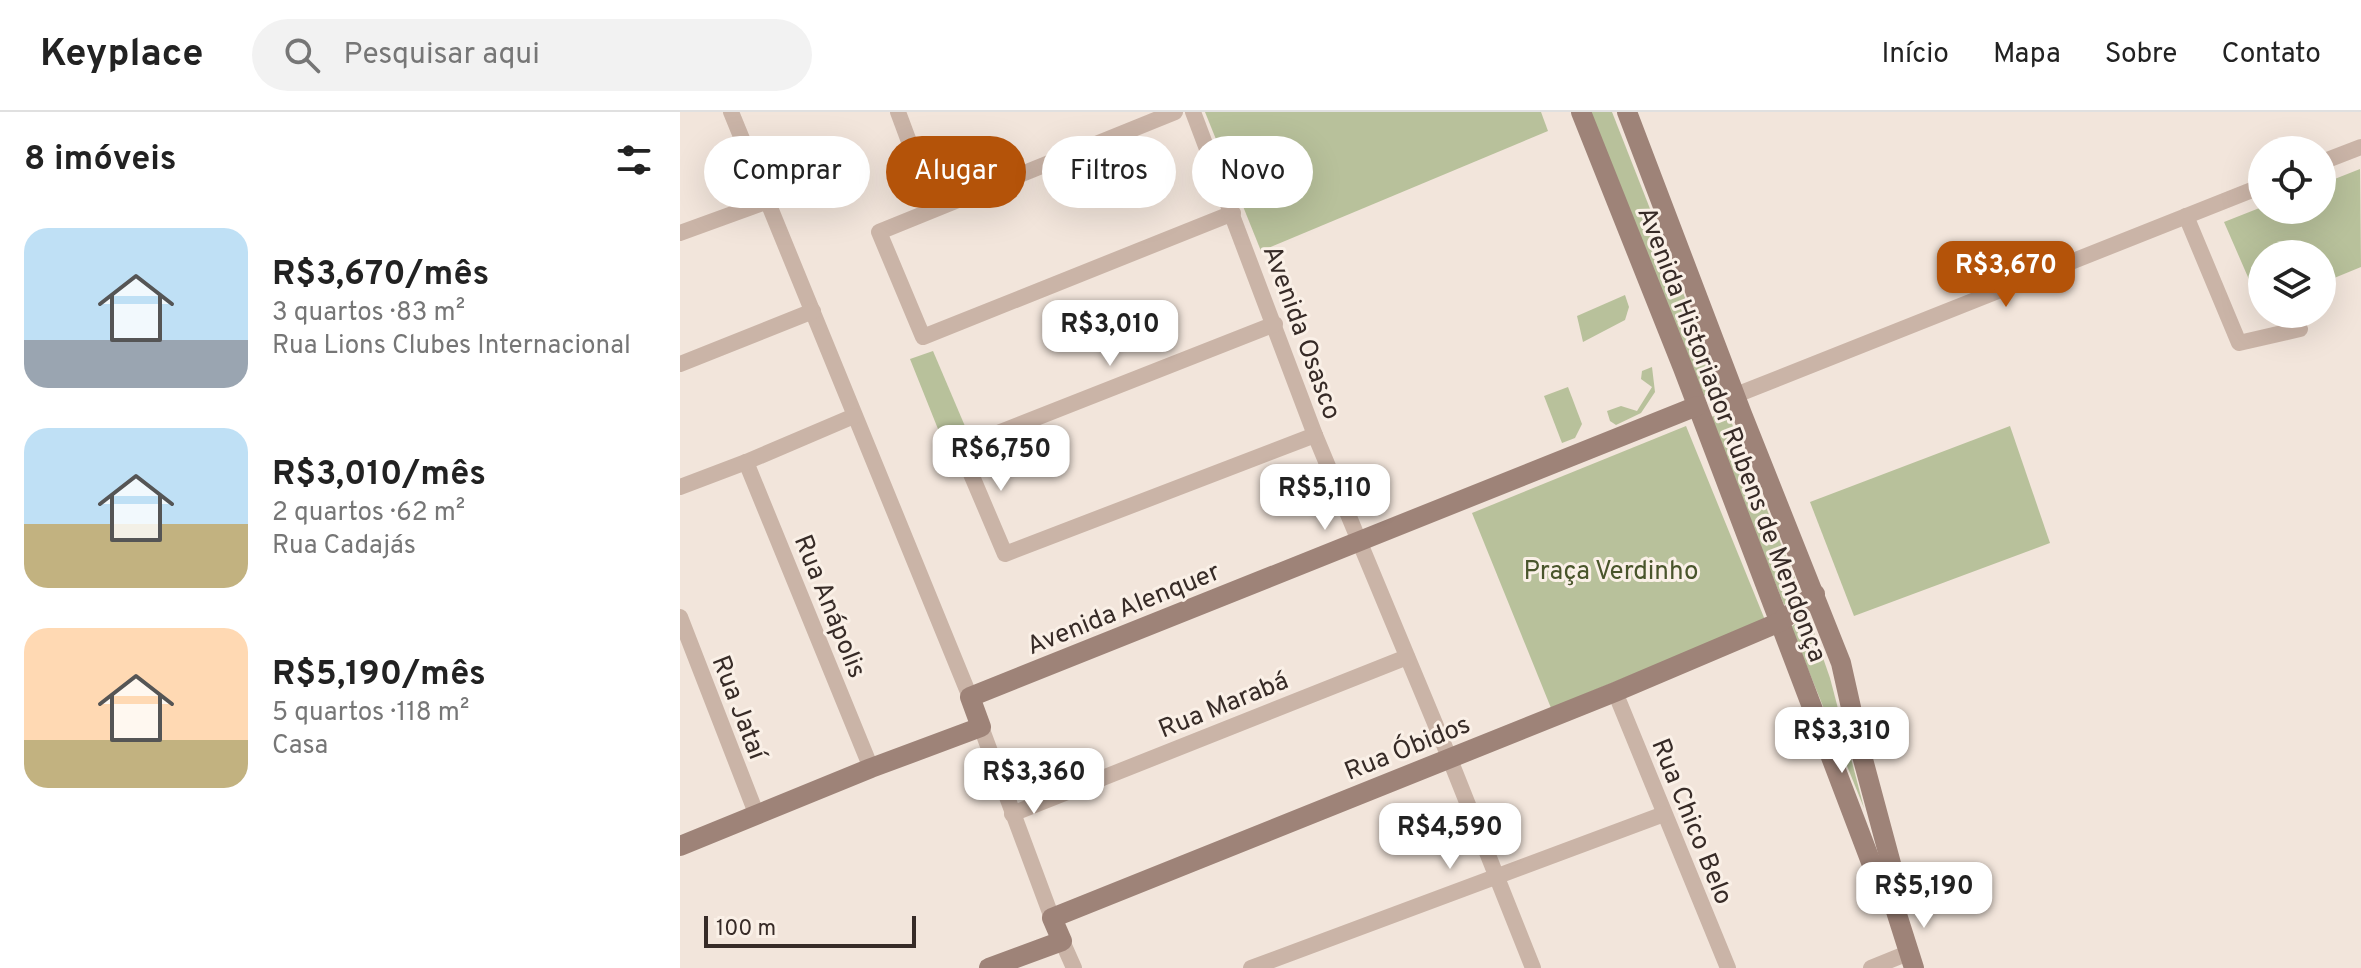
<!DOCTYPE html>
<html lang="pt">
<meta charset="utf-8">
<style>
:root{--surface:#fff;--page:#f2f2f2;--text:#222;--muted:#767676;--line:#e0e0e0;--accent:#b45309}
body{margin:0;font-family:Overpass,sans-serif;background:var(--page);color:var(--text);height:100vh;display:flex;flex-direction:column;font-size:30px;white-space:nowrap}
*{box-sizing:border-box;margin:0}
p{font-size:26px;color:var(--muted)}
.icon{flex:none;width:44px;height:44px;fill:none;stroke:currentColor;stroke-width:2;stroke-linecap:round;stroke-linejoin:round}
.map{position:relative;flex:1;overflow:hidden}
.side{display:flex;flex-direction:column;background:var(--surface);width:680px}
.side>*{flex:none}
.hud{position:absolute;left:24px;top:24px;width:760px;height:72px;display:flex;gap:16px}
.buttons{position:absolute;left:1568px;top:24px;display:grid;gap:16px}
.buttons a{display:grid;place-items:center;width:88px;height:88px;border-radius:50%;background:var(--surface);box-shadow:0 8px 32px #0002;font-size:40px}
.scale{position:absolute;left:24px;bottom:20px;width:212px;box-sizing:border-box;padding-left:8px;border:4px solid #372b27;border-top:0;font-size:22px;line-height:28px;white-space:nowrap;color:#372b27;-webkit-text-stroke:6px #faf0e7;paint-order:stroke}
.price{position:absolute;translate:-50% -68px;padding:0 18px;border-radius:16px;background:#fff;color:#222;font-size:26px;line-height:52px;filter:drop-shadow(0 2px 4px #0008)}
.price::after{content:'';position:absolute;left:50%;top:48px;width:24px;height:18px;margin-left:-12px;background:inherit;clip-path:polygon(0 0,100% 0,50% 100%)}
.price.current{background:var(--accent);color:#fff}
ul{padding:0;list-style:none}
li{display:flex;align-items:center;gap:24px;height:200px;padding:0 24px}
li span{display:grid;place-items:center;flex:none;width:224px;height:160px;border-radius:24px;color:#555}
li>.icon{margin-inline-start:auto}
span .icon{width:96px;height:96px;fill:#fffc;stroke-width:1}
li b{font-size:34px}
h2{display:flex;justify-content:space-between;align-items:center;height:96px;padding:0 24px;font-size:34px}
.chip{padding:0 28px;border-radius:36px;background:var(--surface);box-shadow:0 8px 32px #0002;font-size:28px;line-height:72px}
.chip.current{background:var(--accent);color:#fff}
header{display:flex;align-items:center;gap:48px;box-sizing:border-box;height:112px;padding:0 40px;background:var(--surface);border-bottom:2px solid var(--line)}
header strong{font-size:38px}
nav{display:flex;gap:44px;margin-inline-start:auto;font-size:28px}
.search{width:560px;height:72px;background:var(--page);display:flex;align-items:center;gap:20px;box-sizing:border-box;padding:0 28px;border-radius:44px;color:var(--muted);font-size:30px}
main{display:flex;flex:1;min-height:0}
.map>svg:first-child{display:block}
.green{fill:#b8c19b}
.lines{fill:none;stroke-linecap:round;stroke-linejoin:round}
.street{stroke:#cab4a7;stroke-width:16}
.secondary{stroke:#9e8378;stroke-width:20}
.labels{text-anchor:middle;stroke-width:6;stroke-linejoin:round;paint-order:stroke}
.street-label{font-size:26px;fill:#372b27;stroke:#faf0e7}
.park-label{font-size:26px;fill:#49552b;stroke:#faf0e7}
</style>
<header>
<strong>Keyplace</strong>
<div class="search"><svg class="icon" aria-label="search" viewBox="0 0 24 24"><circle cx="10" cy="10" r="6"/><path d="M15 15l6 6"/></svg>Pesquisar aqui</div>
<nav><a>Início</a><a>Mapa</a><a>Sobre</a><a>Contato</a></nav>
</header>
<main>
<section class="side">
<h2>8 imóveis<svg class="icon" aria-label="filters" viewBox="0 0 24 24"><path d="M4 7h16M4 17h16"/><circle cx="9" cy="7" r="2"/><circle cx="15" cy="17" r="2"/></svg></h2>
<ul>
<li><span style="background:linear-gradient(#bfe0f5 70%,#9aa5b1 0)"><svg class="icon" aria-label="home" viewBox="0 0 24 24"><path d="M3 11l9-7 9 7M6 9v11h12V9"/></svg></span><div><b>R$3,670/mês</b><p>3 quartos · 83 m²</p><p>Rua Lions Clubes Internacional</p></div></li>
<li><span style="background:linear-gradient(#bfe0f5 60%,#c2b280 0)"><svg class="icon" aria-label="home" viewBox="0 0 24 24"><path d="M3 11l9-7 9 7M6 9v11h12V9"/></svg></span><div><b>R$3,010/mês</b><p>2 quartos · 62 m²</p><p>Rua Cadajás</p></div></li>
<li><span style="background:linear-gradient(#ffd9b3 70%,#c2b280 0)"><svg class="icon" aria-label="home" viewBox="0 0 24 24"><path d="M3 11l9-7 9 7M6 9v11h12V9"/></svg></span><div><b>R$5,190/mês</b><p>5 quartos · 118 m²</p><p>Casa</p></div></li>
</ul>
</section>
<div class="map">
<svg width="1681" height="856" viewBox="0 0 1681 856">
<rect width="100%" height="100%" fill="#f2e5db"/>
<g class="green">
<polygon points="525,0 861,0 868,19 581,139"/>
<polygon points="910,0 932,0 1042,280 1022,284"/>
<polygon points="1680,57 1681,155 1642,171 1642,142 1582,142 1581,195 1544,110 1582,95 1582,98 1642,98 1642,72"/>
<polygon points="945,183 949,195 945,208 903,230 897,204"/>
<polygon points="253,239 290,326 266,337 230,247"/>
<polygon points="972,255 975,280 961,301 936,313 930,309 927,299 941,294 957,299 972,275 961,267 962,259"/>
<polygon points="888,275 902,312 895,326 882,331 864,284"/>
<polygon points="1048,302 1119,476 1118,483 1104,493 1029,305"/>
<polygon points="1006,314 1085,508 871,596 792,401"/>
<polygon points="1330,314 1370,431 1174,504 1130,390"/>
<polygon points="1128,503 1150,566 1184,696 1111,515"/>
</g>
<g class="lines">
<g class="street">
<polyline points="51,0 290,585"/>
<polyline points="218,0 254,97"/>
<polyline points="495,0 199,120 243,225 553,101"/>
<polyline points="513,0 635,323 769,645 853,856"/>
<polyline points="1642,50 1681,35"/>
<polyline points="1506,104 1559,231 1620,217"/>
<polyline points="0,121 88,89"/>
<polyline points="595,212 280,336 325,442 635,323"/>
<polyline points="0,252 133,199"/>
<polyline points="1056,283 1582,74"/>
<polyline points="66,350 191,656"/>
<polyline points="0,375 66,350 174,304"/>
<polyline points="0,505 76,701"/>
<polyline points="935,580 1048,856"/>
<polyline points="301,615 372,806"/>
<polyline points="332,702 727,545"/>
<polyline points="382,829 394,856"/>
<polyline points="571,856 984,702"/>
<polyline points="1191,856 1228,841"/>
</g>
<g class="secondary">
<polyline points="901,0 1003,256 1197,766 1214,793"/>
<polyline points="947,0 1062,302 1161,551 1181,640 1213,759 1216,774 1214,793 1234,856"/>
<polyline points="0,734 191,656 301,615 290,585 1017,294"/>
<polyline points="309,856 382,829 372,806 935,580 1100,510 1135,482"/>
</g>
</g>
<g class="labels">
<g class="street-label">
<text transform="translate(623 220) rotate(70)" y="9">Avenida Osasco</text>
<text transform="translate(1053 322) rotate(69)" y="9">Avenida Historiador Rubens de Mendonça</text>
<text transform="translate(151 494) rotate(68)" y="9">Rua Anápolis</text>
<text transform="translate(443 496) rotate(-22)" y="9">Avenida Alenquer</text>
<text transform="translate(543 592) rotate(-22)" y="9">Rua Marabá</text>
<text transform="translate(60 595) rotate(69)" y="9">Rua Jataí</text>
<text transform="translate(727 635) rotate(-22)" y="9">Rua Óbidos</text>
<text transform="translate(1013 709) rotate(68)" y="9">Rua Chico Belo</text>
</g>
<g class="park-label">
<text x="931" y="467">Praça Verdinho</text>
</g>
</g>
</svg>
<div class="buttons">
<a><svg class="icon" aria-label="locate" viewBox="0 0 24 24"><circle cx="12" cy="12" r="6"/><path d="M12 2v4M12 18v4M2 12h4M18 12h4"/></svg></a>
<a><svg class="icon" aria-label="layers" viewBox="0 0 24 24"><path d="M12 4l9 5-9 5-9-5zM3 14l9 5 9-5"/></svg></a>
</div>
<div class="scale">100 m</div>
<b class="price current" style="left:1326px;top:197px">R$3,670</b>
<b class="price" style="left:430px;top:256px">R$3,010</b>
<b class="price" style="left:321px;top:381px">R$6,750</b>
<b class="price" style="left:645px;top:420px">R$5,110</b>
<b class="price" style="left:1162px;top:663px">R$3,310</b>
<b class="price" style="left:354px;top:704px">R$3,360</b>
<b class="price" style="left:770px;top:759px">R$4,590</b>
<b class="price" style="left:1244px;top:818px">R$5,190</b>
<div class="hud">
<a class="chip">Comprar</a>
<a class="chip current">Alugar</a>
<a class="chip">Filtros</a>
<a class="chip">Novo</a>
</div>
</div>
</main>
